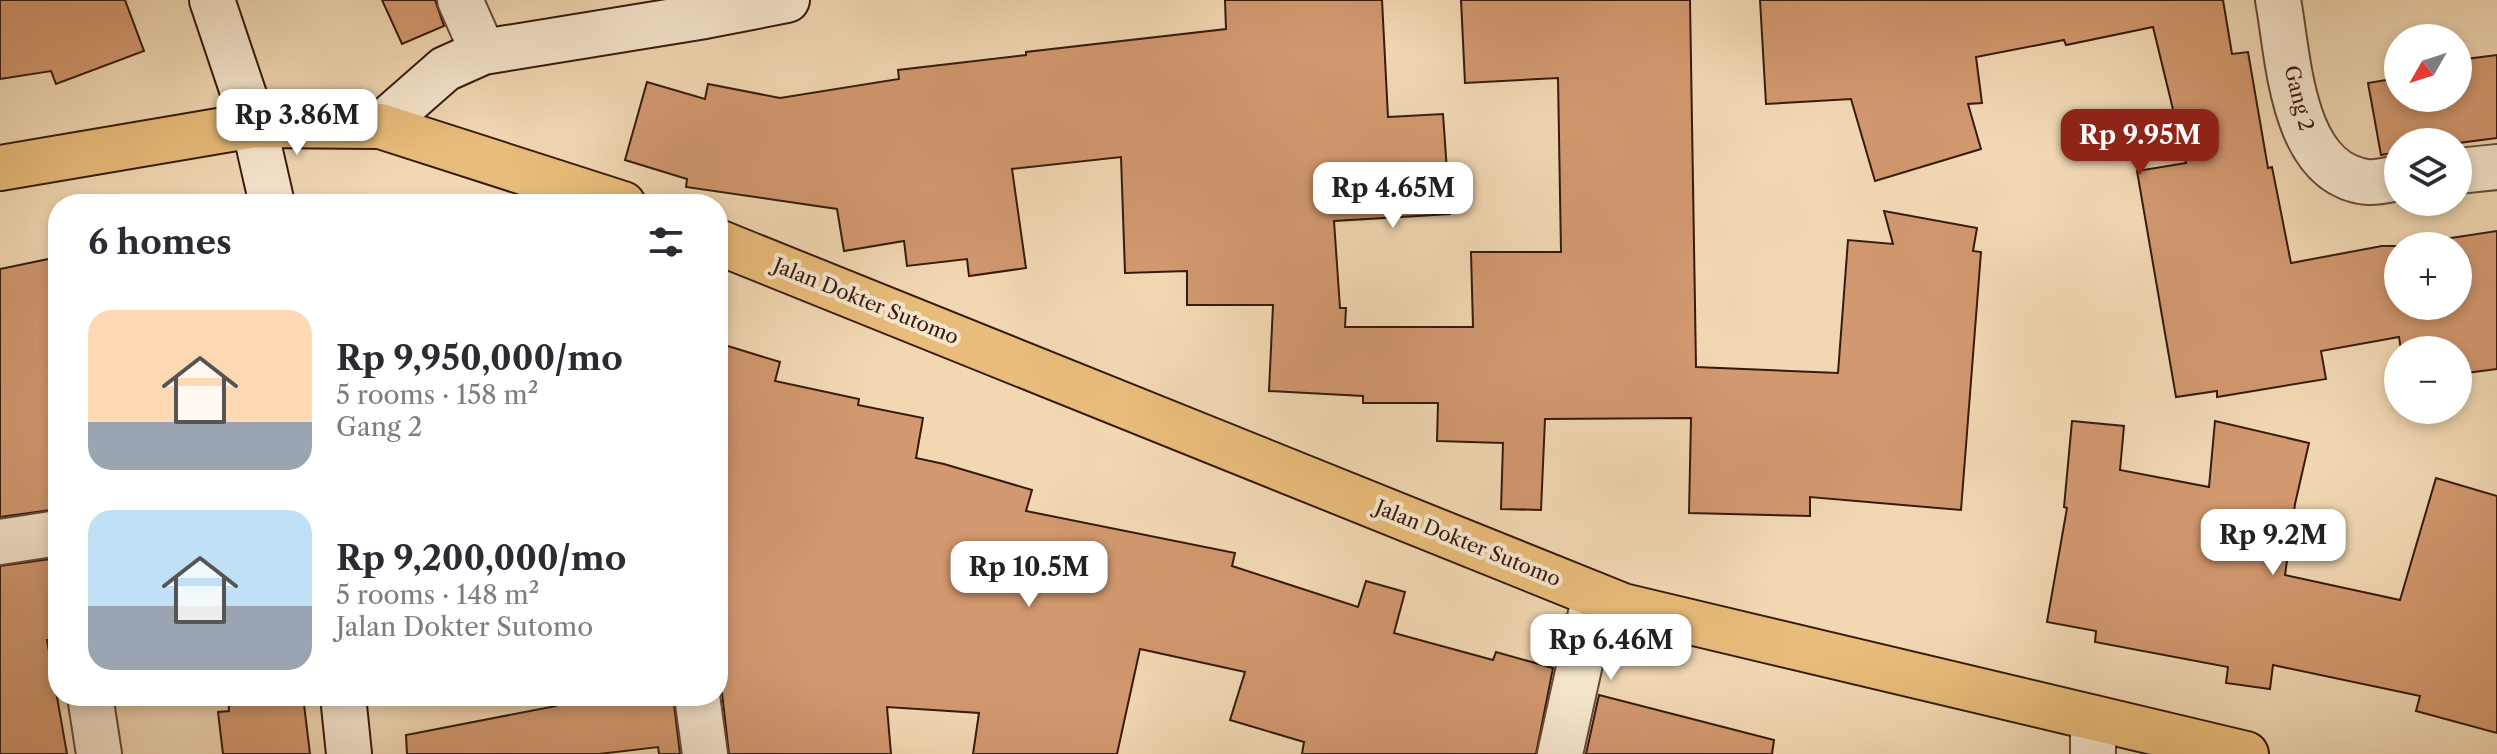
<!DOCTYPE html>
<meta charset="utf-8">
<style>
:root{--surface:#fff;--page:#f2f2f3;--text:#2b2b33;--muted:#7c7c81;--accent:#8f2418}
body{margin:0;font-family:"Libre Caslon Text",serif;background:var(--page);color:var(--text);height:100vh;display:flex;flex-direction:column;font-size:30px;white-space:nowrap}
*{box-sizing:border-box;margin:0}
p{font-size:26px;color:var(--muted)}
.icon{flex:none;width:44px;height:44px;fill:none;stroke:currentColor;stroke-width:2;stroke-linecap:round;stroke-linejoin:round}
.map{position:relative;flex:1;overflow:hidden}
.details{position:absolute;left:48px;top:194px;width:680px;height:512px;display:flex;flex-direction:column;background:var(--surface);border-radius:32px;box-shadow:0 4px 12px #0003}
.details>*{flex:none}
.needle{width:52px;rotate:231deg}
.buttons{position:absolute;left:2384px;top:24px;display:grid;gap:16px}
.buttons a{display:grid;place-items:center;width:88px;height:88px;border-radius:50%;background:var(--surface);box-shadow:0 4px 12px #0003;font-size:40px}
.price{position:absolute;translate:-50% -68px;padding:0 18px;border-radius:16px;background:#fff;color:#222;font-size:26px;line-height:52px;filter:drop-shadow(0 2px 4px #0008)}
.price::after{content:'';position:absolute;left:50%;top:48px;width:24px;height:18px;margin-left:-12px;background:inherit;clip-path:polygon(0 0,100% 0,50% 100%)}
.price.selected{background:var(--accent);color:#fff}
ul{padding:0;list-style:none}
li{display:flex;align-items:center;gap:24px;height:200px;padding:0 40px}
li span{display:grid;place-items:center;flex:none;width:224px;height:160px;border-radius:24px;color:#555}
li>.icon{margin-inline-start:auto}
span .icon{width:96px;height:96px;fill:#fffc;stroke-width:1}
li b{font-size:34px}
h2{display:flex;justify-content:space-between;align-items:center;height:96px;padding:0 40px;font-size:34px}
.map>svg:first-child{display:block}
.building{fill:#d2986f;stroke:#371a0d;stroke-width:2}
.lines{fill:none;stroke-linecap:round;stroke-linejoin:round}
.street-casing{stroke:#664a36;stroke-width:48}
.secondary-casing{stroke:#371a0d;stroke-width:48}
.highway-casing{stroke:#371a0d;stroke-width:48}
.street{stroke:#f6e6ce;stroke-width:44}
.secondary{stroke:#f6e6ce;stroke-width:44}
.highway{stroke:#e8bc7a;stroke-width:44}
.labels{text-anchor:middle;stroke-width:8;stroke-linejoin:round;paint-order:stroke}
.street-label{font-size:20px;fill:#371a0d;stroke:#f6e6ce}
</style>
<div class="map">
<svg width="2497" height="754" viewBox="0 0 2497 754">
<rect width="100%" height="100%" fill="#f1d8b3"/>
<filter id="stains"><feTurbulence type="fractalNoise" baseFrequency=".0025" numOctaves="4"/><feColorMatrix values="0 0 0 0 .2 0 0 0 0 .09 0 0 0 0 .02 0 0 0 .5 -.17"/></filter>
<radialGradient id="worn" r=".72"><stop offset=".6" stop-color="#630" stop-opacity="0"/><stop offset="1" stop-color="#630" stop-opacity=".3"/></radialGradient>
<g class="building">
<polygon points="0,0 125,0 144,51 56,84 51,71 0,79"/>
<polygon points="382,0 435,0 444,26 402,44"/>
<polygon points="1225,0 1382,0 1388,117 1443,114 1450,214 1334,221 1340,308 1346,308 1345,327 1473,327 1471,252 1561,252 1558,78 1465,83 1461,0 1690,0 1696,367 1838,373 1848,240 1893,244 1884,211 1977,228 1973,251 1981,252 1961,510 1810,497 1810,516 1689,513 1691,418 1545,419 1541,510 1501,509 1503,443 1437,441 1438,403 1363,403 1363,396 1269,391 1273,305 1187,305 1187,271 1125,273 1121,157 1012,169 1026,268 969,276 967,259 907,266 904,241 844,251 837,209 686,187 687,179 625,160 647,82 705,99 708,84 780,98 899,79 898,70 1026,55 1026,52 1226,29"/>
<polygon points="1760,0 2223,0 2232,54 2248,52 2268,168 2272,167 2291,263 2382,246 2398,246 2398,306 2458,306 2458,246 2398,246 2497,231 2497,369 2458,374 2458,350 2401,350 2399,337 2321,351 2326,379 2217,397 2217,391 2176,397 2137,171 2186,163 2153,27 2066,45 2064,40 1976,57 1982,103 1968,104 1981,149 1875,181 1851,99 1766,104"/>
<polygon points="2497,55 2497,138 2458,143 2458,141 2398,142 2398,152 2381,155 2368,83 2398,78 2398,98 2458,98 2458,60"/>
<polygon points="58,257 58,509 0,517 0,269"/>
<polygon points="718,343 780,362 775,381 859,399 858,405 923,418 916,458 944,464 1032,490 1026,511 1235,553 1232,566 1358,607 1366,581 1405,592 1394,633 1493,660 1496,652 1553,668 1536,754 1302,754 1304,742 1230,720 1245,672 1140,649 1117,754 973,754 979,713 887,707 891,754 729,754 722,693 718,683"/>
<polygon points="2072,421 2124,426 2120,470 2209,487 2215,421 2309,443 2295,504 2285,575 2400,600 2436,478 2497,496 2497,733 2416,711 2420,696 2273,665 2270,689 2226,683 2228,667 2095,642 2096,631 2047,622 2067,508 2064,507"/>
<polygon points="58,558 58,638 47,640 67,754 0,754 0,566"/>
<polygon points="1599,695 1774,740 1772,754 1586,754"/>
<polygon points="228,696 303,696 310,754 223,754 218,712 229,711"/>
<polygon points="555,696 673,696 680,754 659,754 658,747 599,754 407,754 406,735 556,706"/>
</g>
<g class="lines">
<defs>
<g id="street">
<polyline points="460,0 483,52"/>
<path d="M2278,0C2289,58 2291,173 2367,182C2377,183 2388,180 2398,178"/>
<polyline points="2458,171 2497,167"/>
<polyline points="0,542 58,533"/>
<polyline points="90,696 99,754"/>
<polyline points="697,696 705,754"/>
<polyline points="2093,718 2093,754"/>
<polyline points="1560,754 1595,595"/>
</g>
<g id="secondary">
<polyline points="212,0 254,125 272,204"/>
<polyline points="380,126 445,69 483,52 705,16 787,0"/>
<polyline points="343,696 349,754"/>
</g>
<g id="highway">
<polyline points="0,168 254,125 380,126 623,204"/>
<polyline points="718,242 1623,606 2246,754"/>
</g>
</defs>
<use href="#street" class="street-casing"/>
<use href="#secondary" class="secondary-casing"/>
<use href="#highway" class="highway-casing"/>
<use href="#street" class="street"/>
<use href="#secondary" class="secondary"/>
<use href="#highway" class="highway"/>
</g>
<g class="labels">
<g class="street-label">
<text transform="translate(2299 98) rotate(76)" y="7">Gang 2</text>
<text transform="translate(866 301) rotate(22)" y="7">Jalan Dokter Sutomo</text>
<text transform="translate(1468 543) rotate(22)" y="7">Jalan Dokter Sutomo</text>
</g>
</g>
<rect width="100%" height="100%" filter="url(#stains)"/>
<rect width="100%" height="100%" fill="url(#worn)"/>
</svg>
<div class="buttons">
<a><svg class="needle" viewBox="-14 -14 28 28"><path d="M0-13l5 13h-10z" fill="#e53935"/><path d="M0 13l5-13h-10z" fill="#7c7c81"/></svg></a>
<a><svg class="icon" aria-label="layers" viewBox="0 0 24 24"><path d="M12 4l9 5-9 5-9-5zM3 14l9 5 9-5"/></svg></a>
<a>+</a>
<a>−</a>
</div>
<b class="price" style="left:297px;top:157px">Rp 3.86M</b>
<b class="price selected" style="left:2140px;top:177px">Rp 9.95M</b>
<b class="price" style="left:1393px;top:230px">Rp 4.65M</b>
<b class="price" style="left:2273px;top:577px">Rp 9.2M</b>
<b class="price" style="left:1029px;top:609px">Rp 10.5M</b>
<b class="price" style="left:1611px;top:682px">Rp 6.46M</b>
<section class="details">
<h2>6 homes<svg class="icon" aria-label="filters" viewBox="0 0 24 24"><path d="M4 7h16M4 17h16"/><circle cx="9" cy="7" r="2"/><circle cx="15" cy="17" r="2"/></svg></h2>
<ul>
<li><span style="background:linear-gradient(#ffd9b3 70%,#9aa5b1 0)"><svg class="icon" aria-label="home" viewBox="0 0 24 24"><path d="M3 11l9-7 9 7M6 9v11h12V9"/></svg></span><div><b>Rp 9,950,000/mo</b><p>5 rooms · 158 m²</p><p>Gang 2</p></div></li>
<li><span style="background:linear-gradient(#bfe0f5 60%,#9aa5b1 0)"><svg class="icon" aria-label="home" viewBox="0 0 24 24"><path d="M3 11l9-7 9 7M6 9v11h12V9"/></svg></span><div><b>Rp 9,200,000/mo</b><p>5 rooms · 148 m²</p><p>Jalan Dokter Sutomo</p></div></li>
</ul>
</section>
</div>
